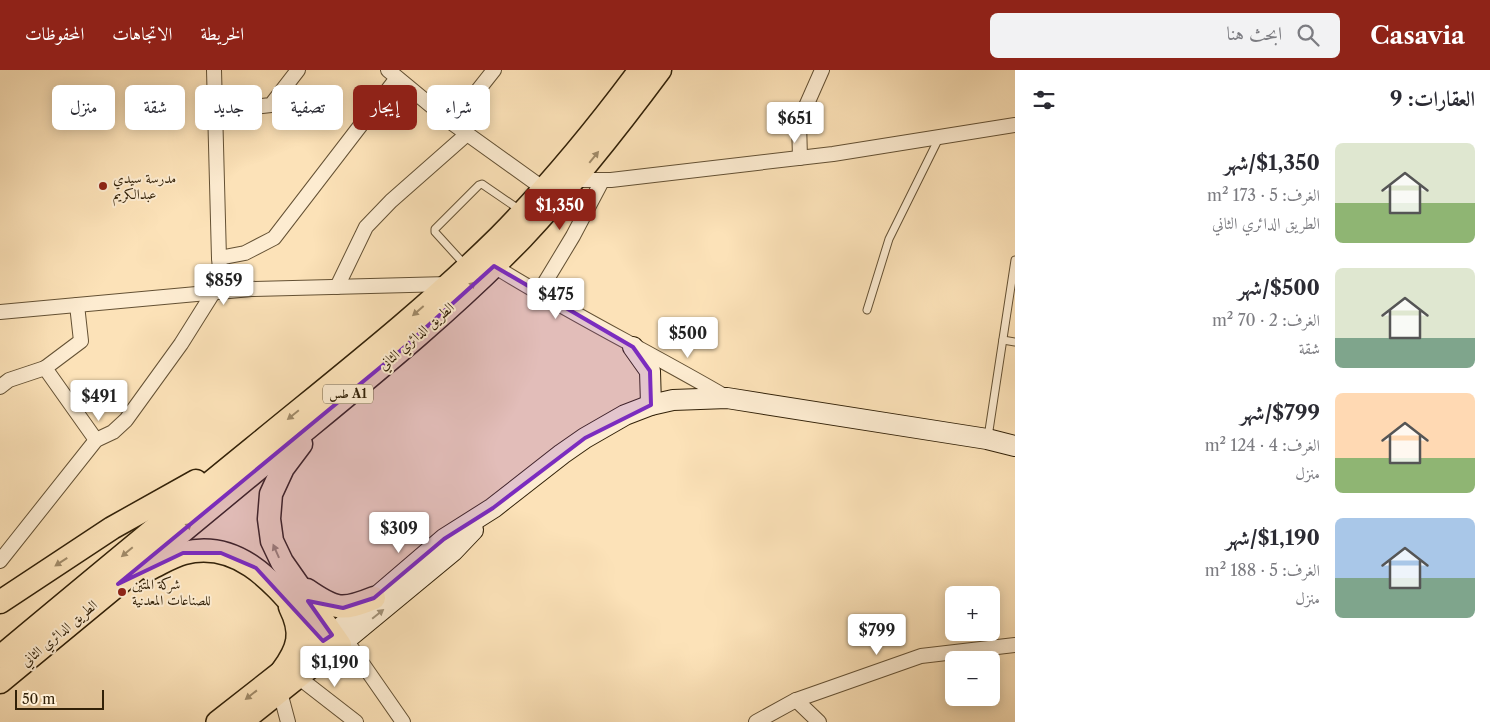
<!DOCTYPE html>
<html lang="ar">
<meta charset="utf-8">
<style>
:root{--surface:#fff;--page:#f2f2f3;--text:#2b2b33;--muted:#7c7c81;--accent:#8f2418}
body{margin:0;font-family:"Libre Caslon Text",Amiri,serif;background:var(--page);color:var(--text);direction:rtl;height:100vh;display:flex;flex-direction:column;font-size:19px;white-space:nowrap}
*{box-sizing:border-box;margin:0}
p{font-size:16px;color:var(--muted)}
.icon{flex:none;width:28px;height:28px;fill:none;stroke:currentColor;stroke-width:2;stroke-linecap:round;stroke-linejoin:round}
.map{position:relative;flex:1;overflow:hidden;direction:ltr}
.details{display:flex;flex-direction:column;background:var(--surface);width:475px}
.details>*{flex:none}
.top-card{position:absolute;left:15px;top:15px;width:475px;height:45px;direction:rtl;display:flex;gap:10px}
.fabs{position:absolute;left:945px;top:516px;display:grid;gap:10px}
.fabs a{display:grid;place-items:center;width:55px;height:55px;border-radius:8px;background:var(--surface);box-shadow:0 2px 12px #0003;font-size:25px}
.scale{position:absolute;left:15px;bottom:12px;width:89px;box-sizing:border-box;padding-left:5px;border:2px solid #322108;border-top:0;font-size:14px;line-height:18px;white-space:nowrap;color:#322108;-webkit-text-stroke:4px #fdecd1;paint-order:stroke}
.price{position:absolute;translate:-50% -42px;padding:0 11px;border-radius:5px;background:#fff;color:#222;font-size:16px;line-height:32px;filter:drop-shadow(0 1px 2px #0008)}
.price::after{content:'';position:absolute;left:50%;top:30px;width:15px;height:11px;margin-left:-8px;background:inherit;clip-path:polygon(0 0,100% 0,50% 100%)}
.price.active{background:var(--accent);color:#fff}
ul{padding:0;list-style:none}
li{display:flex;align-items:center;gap:15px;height:125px;padding:0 15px}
li span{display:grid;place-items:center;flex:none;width:140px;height:100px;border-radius:8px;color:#555}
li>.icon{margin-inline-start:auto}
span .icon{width:60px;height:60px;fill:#fffc;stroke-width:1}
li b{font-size:21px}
h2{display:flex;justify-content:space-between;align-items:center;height:60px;padding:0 15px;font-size:21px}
.chip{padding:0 18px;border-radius:8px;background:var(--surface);box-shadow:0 2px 12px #0003;font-size:18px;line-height:45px}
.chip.active{background:var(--accent);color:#fff}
header{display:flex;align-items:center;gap:30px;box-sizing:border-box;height:70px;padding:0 25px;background:var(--accent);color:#fff}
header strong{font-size:24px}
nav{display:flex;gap:28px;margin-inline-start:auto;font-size:18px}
.search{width:350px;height:45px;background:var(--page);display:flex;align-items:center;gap:12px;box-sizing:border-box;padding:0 18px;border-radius:8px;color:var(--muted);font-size:19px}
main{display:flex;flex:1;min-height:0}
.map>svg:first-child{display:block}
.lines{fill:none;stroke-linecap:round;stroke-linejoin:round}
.service-casing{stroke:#645134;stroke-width:9}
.minor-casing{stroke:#645134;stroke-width:16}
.secondary-casing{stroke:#322108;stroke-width:22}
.primary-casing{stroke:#322108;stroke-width:24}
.trunk-casing{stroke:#322108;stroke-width:25}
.service{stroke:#fdecd1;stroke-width:7}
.minor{stroke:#fdecd1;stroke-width:14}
.secondary{stroke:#fdecd1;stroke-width:20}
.primary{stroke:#fce2b8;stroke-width:21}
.trunk{stroke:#fce2b8;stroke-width:22}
.oneway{fill:#a18b69}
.oneway2{fill:#a29177}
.marked{fill:#7b2cbf;fill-opacity:0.2;stroke:#7b2cbf;stroke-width:4;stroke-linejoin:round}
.poi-dot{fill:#8f2418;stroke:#fdecd1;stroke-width:2}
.labels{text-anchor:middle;stroke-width:4;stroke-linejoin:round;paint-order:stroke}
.shield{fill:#fdecd1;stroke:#6f5e44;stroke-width:1}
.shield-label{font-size:12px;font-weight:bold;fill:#322108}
.poi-label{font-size:14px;fill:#322108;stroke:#fdecd1;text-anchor:start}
.street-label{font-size:14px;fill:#322108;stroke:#fdecd1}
</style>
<header>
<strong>Casavia</strong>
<div class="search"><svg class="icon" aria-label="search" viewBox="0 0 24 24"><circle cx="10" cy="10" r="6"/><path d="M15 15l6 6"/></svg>ابحث هنا</div>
<nav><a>الخريطة</a><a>الاتجاهات</a><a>المحفوظات</a></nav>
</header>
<main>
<section class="details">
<h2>العقارات: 9<svg class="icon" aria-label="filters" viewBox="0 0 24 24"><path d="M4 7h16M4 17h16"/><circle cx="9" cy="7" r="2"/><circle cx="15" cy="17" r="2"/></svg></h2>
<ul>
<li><span style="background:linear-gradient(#dfe7d0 60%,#8fb573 0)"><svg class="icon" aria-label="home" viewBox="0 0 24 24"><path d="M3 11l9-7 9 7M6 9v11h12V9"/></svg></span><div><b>$1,350/شهر</b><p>الغرف: 5 · 173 m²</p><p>الطريق الدائري الثاني</p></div></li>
<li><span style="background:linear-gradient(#dfe7d0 70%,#7fa58c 0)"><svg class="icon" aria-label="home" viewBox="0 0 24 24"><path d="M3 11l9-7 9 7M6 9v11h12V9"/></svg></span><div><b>$500/شهر</b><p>الغرف: 2 · 70 m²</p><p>شقة</p></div></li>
<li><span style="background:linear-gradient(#ffd9b3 65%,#8fb573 0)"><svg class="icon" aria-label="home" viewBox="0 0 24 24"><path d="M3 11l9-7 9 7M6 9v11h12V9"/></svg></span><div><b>$799/شهر</b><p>الغرف: 4 · 124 m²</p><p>منزل</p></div></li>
<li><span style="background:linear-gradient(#a9c7e8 60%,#7fa58c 0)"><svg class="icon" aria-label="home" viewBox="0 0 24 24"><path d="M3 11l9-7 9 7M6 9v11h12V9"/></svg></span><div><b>$1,190/شهر</b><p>الغرف: 5 · 188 m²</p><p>منزل</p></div></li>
</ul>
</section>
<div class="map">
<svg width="1015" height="652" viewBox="0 0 1015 652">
<rect width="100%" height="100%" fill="#fce2b8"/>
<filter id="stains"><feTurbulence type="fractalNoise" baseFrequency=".004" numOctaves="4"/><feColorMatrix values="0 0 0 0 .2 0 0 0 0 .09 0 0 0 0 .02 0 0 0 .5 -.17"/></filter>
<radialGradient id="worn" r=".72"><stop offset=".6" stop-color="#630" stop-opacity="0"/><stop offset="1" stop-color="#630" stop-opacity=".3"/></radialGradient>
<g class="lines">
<defs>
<g id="service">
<polyline points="465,195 435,162 435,159 479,115 482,114 520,140"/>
<polyline points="867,240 889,169 939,68"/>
<polyline points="1003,270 1015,272"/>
<polyline points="988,367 1015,190"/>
</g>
<g id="minor">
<polyline points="214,0 219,188 222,222"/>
<polyline points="388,0 452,53 544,119"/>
<polyline points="216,41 271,35 298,0"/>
<polyline points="452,53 494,0"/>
<polyline points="800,88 799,52 822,0"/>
<polyline points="575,110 611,110 833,84 1015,55"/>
<polyline points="219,188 245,183 274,168 397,8"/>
<path d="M494,196C569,243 649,282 726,327"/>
<polyline points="337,217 366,157 391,131 467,64"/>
<polyline points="538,224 573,166 602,111"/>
<polyline points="77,235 81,271 45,298 96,370"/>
<polyline points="0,242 251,219 448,214"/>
<polyline points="0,317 9,310 45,298"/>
<polyline points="0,491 96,370 113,362 126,350 181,274 213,223"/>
<polyline points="346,570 403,652"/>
<polyline points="298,607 356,652"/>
<polyline points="280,622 288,652"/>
<polyline points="796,630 819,652"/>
<polyline points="756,652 796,630 921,586 1015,575"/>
</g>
<g id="secondary">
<polyline points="633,277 650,301 651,335"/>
<polyline points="332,565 444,469 493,438 562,384 585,368 625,345 651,335 673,330 727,328 987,369 1015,376"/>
<polyline points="349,567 453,481 473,460"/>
</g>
<g id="primary">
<polyline points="217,652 282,601 332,565"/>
<polyline points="242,652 316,593"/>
</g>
<g id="trunk">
<polyline points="301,374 283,398 271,424 269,449 272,471 282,492 340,575"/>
<path d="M149,499C160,494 172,486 184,483C244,468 280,522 315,561"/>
<path d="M307,520C336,540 342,541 374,528"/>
<polyline points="0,532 112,458 196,411"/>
<path d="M0,587C84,517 168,447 253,378C337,309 422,243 499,167C550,115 597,58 640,0"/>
<path d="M282,601C299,578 303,563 290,537"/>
<path d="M0,612C96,533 191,454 287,375C367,309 449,243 522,168C572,115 617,58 660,0"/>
</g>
</defs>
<use href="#service" class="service-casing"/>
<use href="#minor" class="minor-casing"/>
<use href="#secondary" class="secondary-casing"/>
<use href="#primary" class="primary-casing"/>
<use href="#trunk" class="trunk-casing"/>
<use href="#service" class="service"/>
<use href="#minor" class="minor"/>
<use href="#secondary" class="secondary"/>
<use href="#primary" class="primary"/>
<use href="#trunk" class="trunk"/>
</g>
<defs><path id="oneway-solid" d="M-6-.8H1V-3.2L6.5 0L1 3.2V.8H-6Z" transform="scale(1.25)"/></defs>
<g class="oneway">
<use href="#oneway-solid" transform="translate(594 87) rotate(-51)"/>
<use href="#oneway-solid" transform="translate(470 217) rotate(-43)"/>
<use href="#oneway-solid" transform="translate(418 241) rotate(139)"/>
<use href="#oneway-solid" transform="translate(293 345) rotate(141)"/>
<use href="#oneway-solid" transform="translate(186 458) rotate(-39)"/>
<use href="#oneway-solid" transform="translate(276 481) rotate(-114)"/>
<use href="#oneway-solid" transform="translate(127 482) rotate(140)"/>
<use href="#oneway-solid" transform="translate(61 492) rotate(147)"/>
<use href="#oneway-solid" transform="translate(251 625) rotate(142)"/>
</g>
<use class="oneway2" href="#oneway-solid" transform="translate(378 544) rotate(-39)"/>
<path class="marked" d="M494,196L633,277L650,301L651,335L585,368L493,438L444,469L374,528L343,538L308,531L332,565L323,571L256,498L221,483H183L118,514L400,281Z"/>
<g class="poi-dot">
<circle cx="103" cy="116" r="5"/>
<circle cx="122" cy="522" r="5"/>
</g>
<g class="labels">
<rect class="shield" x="323" y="314.5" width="50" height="19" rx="4"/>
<g class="shield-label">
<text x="348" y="328">طس A1</text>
</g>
<g class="poi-label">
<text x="113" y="113">مدرسة سيدي<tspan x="113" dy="16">عبدالكريم</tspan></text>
<text x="132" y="519">شركة المتين<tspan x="132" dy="16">للصناعات المعدنية</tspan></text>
</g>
<g class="street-label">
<text transform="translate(416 266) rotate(-41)" y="5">الطريق الدائري الثاني</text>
<text transform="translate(59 563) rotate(-40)" y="5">الطريق الدائري الثاني</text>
</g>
</g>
<rect width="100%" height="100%" filter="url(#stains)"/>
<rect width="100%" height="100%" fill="url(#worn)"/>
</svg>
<div class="fabs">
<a>+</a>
<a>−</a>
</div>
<div class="scale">50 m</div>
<b class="price" style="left:795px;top:74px">$651</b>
<b class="price active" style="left:560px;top:161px">$1,350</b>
<b class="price" style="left:224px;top:236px">$859</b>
<b class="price" style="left:556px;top:250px">$475</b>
<b class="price" style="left:688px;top:289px">$500</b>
<b class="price" style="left:99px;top:352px">$491</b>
<b class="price" style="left:399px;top:484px">$309</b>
<b class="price" style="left:877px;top:586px">$799</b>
<b class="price" style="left:335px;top:618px">$1,190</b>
<div class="top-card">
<a class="chip">شراء</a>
<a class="chip active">إيجار</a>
<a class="chip">تصفية</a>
<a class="chip">جديد</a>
<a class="chip">شقة</a>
<a class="chip">منزل</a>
</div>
</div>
</main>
